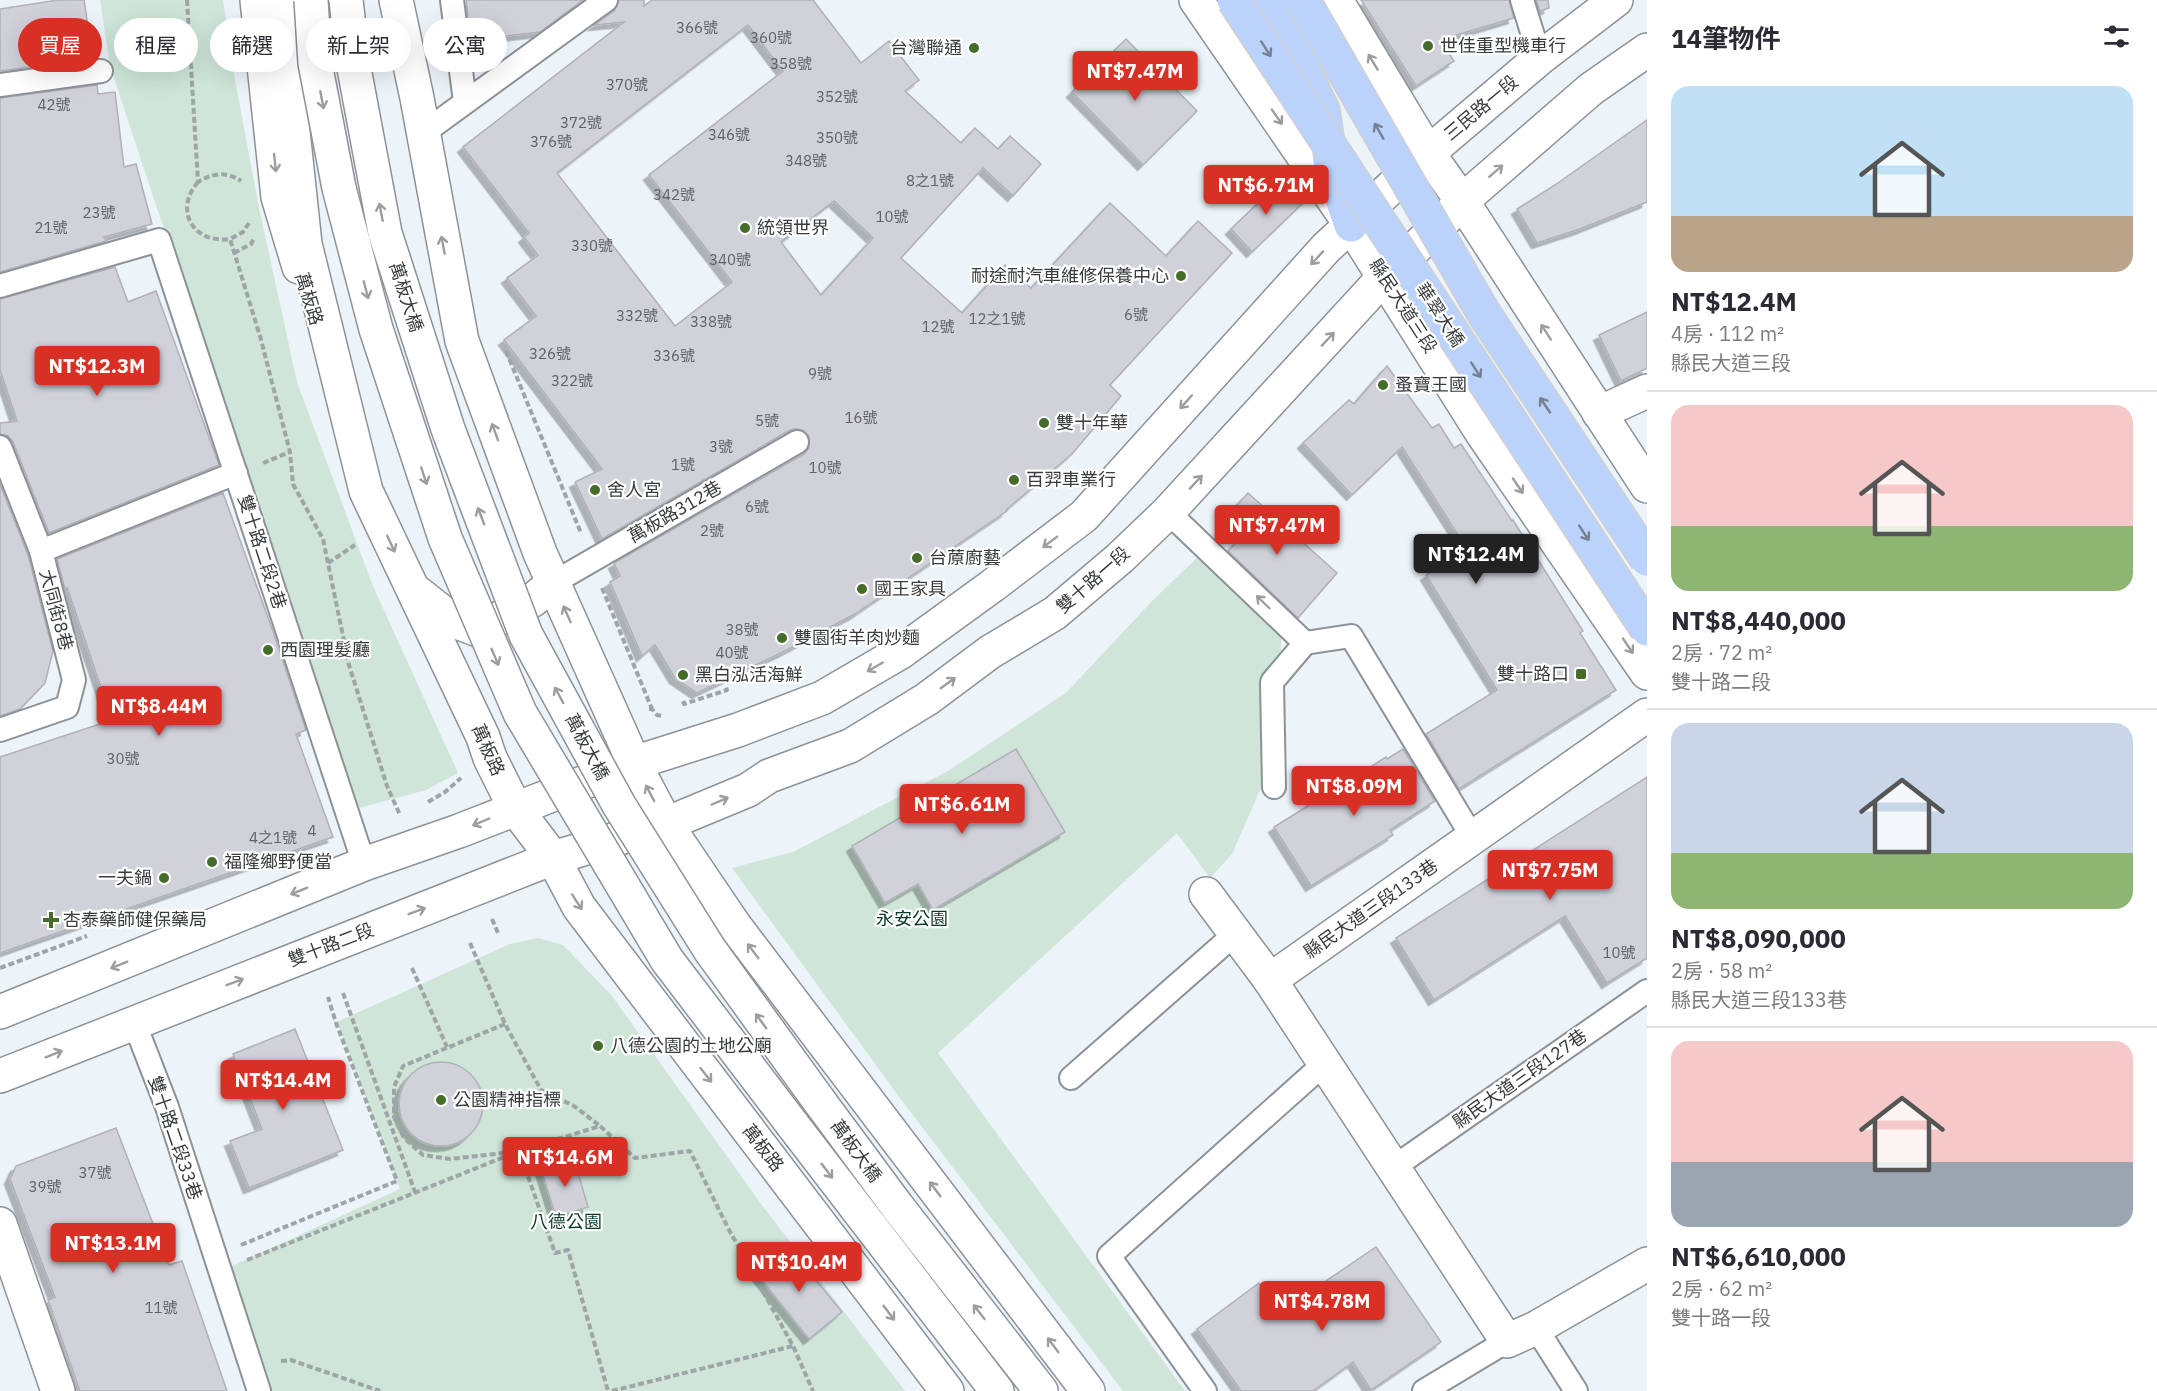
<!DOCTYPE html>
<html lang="zh-TW">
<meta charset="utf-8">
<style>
:root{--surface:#fff;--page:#f2f2f3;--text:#2b2b33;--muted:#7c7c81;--line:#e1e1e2;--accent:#d93025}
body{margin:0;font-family:"IBM Plex Sans","Noto Sans TC",sans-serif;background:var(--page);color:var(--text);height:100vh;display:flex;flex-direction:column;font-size:22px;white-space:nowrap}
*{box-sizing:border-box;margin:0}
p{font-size:20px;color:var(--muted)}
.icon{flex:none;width:33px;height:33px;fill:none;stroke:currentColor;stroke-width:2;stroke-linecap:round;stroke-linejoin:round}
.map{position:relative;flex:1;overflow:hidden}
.details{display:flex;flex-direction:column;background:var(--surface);width:510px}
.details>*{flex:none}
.banner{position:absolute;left:18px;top:18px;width:570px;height:54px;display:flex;gap:12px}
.price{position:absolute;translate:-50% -51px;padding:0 14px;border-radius:6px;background:var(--accent);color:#fff;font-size:20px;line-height:39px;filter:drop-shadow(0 2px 3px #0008)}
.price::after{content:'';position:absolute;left:50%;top:36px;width:18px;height:14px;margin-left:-9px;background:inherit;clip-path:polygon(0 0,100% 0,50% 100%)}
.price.on{background:#222;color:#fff}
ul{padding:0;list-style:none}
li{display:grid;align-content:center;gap:12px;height:318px;padding:0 24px}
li+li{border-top:2px solid var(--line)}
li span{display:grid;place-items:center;height:186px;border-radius:18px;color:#555}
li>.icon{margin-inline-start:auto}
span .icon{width:108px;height:108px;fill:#fffc;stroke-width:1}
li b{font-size:26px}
h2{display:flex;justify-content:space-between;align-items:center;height:72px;padding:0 24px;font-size:26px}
.tag{padding:0 21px;border-radius:27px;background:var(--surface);box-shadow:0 6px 24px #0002;font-size:21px;line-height:54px}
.tag.on{background:var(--accent);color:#fff}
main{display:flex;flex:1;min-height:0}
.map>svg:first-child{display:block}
.green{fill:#cee5d7}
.building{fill:#d0d1d9;stroke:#b0b0b8;stroke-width:1.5;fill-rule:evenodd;filter:url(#shadow)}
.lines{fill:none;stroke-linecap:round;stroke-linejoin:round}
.service-casing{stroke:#8c9298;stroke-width:26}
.minor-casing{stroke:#8c9298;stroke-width:36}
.tertiary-casing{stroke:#8c9298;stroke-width:36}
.trunk-casing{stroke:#cfd0d1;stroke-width:36}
.path{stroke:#9ea4a8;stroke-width:4;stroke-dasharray:6 3;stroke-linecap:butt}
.service{stroke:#fff;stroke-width:22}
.minor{stroke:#fff;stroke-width:33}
.tertiary{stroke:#fff;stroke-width:33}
.trunk{stroke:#bbd2fa;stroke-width:33}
.tertiary-bridge-casing{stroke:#8c9298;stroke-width:36;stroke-linecap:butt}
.trunk-bridge-casing{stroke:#cfd0d1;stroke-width:36;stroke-linecap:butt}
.tertiary-bridge{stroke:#fff;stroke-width:33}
.trunk-bridge{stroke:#bbd2fa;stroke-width:33}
.oneway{stroke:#748093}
.oneway2{stroke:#9c9e9e}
.poi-dot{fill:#456c28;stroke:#fff;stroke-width:2}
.labels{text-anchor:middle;stroke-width:4.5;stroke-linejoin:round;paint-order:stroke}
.number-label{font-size:15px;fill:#5f6165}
.poi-label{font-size:18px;fill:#393c3e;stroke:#fff;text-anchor:start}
.street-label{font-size:18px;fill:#393c3e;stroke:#fff}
.park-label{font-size:18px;fill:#0b3b25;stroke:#fff}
</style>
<main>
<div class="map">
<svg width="1647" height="1391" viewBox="0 0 1647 1391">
<defs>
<filter id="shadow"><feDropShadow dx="-5.5" dy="5.5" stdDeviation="0" flood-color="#0004"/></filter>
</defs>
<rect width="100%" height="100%" fill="#ecf3f9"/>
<g class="green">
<polygon points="100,0 223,0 235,80 259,208 297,382 372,584 458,773 426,790 351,810 244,461 156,205 110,66"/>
<polygon points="1204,551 1281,620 1281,742 1232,854 1210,878 1177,833 938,1053 1185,1391 1123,1391 900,1098 732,868 793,852 948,771 1066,693 1153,600"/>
<polygon points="538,938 563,945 612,996 764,1208 905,1391 259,1391 219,1272 400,1189 337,1022 510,944"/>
</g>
<g class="building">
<polygon points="58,0 84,0 93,58 0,71 0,9"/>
<polygon points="466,0 583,0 540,32 471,40"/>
<path d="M619,0H644V6L652,0H813L861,63L889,41L919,80L905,91L961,143L975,128L998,149L1010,136L1041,164L1013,196L983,168L901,258L962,313L1005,265L1031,288L1110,203L1166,256L1198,221L1232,253L1110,385L1121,396L1072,454L1006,510L1007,511L855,614L785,651L697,693L675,678L655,645L642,656L610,582L620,576L614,563L804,454L809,448V436L803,430L796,429L790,430L602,539L575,482L602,469L504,340L536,316L507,278L538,255L524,237L529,233L463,147L624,22L594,25L614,11ZM748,25L783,71L649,175L732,282L675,326L557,173ZM834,201L873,238L821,295L781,242Z"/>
<polygon points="1361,0 1509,0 1514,18 1440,40 1454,61 1416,86"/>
<polygon points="1536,0 1548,0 1549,8 1540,11"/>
<polygon points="1126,39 1197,111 1143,165 1072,92"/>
<polygon points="97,85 98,94 115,92 124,167 136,164 152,224 104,237 106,241 0,272 0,98"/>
<polygon points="1647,120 1647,202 1580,229 1537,243 1517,209 1555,185"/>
<polygon points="1281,181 1302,204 1252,252 1231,229"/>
<polygon points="115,267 128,302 156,291 219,465 49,533 13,442 8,436 0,434 0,423 17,421 0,370 0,299"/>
<polygon points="1647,312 1647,368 1621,381 1599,335"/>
<polygon points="1387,366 1432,428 1439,424 1454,448 1461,444 1512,521 1513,520 1583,631 1580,633 1616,690 1459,789 1426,734 1497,690 1426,575 1467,549 1402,447 1352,495 1303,443 1349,400 1354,404"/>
<polygon points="0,484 28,555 53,651 45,683 20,709 0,716"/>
<polygon points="223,493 274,634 306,730 296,734 333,837 0,953 0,757 112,720 67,587 66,593 57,559"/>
<polygon points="1248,493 1337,573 1298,618 1228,551 1240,538 1222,522"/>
<polygon points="1016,749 1065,832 933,910 918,884 885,903 852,846"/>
<polygon points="1403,749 1435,801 1390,830 1393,835 1311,886 1274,827 1386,757 1387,759"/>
<polygon points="1647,777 1647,958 1607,983 1565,916 1434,1000 1396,938"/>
<polygon points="295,1029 343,1150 249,1188 230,1141 262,1129 233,1054"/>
<circle cx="441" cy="1104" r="42"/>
<polygon points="116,1128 169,1265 182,1261 227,1391 80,1391 48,1300 55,1297 10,1179 16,1166"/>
<polygon points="574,1159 588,1207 556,1217 541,1169"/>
<polygon points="789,1247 842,1312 809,1339 757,1274"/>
<polygon points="1376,1247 1441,1342 1371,1390 1353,1362 1313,1391 1241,1391 1197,1329 1259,1283 1280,1312"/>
</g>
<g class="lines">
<defs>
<g id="service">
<polyline points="452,0 465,102"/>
<polyline points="1522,0 1540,58"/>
<polyline points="0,85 101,71"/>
<polyline points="422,134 606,0"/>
<polyline points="0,286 159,240 364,864"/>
<polyline points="0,447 41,551 74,680 67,707 0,730"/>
<polyline points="1168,512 1305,643"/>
<polyline points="41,551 236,473"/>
<polyline points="553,583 797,442"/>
<polyline points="1274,787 1272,682 1305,643 1351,636 1473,838"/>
<polyline points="134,1022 167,1107 259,1391"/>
<polyline points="1071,1078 1235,934"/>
<polyline points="1394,1167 1647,991"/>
<polyline points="1536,1328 1576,1391"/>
<polyline points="1205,1391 1109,1256 1325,1063"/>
<polyline points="1424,1391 1507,1341"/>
</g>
<g id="minor">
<polyline points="257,0 278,197 299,267"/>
<polyline points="1599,413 1647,391"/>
<polyline points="1206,894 1270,980 1507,1341 1536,1328 1647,1264"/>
<polyline points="1270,980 1647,715"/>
<polyline points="0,1224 58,1391"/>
</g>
<g id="tertiary">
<polyline points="279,0 305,244 366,491 483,737 490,758 515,808 553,858 579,907 947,1391"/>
<polyline points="396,0 417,98 462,341 540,553 634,763 666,824 735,926 1088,1391"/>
<polyline points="1196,0 1351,225 1482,433 1647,673"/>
<polyline points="1336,0 1428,153 1462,201 1647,486"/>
<polyline points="418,593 452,620 478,630 533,600 553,583"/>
<polyline points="0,1012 364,864 459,831 634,763 738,730 822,698 901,652 992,586 1084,516 1326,248 1428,153 1540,58 1616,0"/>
<polyline points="0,1076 553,858 666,824 748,790 769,776 850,746 927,699 990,652 1055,613 1120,558 1168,512 1384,277 1439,226 1462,201 1591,89 1647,50"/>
<polyline points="820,1102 897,1206 1041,1391"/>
<polyline points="792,1124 997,1391"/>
</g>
<polyline id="trunk" points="1270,0 1323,111 1331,167 1351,225"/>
</defs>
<use href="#service" class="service-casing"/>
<use href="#minor" class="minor-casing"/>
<use href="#tertiary" class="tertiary-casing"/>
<use href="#trunk" class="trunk-casing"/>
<g class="path">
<path d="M187,0L198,182C213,173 226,171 241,181"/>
<path d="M198,182C173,211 194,244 230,239"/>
<polyline points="249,223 243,232 230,239 260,336 290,452 293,484 323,539 349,665 387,786 400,815"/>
<polyline points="234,253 251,244 254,238"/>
<polyline points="506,351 581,533"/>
<polyline points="263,463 290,452"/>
<polyline points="328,563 355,545"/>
<polyline points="602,588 652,709"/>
<polyline points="683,701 684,704 727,690 726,687"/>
<polyline points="649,709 652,709 657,715 663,716"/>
<polyline points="428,802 445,792 461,778"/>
<polyline points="492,919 498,933"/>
<polyline points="470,943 505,1024 541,1090 574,1106 600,1126"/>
<polyline points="0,968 87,936"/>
<polyline points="412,968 447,1047"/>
<polyline points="343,993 415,1192"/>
<polyline points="505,1024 403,1066 394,1087 394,1117 404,1138 423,1155 450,1159 513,1152"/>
<polyline points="519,1151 555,1253 568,1250 608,1391"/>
<polyline points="241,1245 397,1181 336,1023 328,997"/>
<polyline points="247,1260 519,1151 600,1126 635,1158 690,1151 728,1228 793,1346 813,1391"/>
<polyline points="281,1361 291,1360 380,1391"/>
<polyline points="612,1391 793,1346"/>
</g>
<use href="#service" class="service"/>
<use href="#minor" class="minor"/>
<use href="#tertiary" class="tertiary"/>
<use href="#trunk" class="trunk"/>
<defs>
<g id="tertiary-bridge">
<polyline points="311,0 315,63 339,188 376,329 445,538 520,713 667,960 792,1124"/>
<polyline points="346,0 353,63 385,233 448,429 526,635 619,805 710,950 820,1102"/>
</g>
<g id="trunk-bridge">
<polyline points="1234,0 1647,629"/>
<polyline points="1303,0 1483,312 1647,559"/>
</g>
</defs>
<use href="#tertiary-bridge" class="tertiary-bridge-casing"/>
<use href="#trunk-bridge" class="trunk-bridge-casing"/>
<use href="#tertiary-bridge" class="tertiary-bridge"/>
<use href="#trunk-bridge" class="trunk-bridge"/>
</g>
<defs><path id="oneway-shaft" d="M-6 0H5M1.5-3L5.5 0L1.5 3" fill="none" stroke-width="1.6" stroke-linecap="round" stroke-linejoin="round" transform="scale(1.5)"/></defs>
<g class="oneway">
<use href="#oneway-shaft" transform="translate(1266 49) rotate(57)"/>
<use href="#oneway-shaft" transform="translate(1379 131) rotate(-120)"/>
<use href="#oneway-shaft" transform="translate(1476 370) rotate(57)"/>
<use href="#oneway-shaft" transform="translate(1545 405) rotate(-124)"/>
<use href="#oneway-shaft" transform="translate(1584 533) rotate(57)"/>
</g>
<g class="oneway2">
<use href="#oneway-shaft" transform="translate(1373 62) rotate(-121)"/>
<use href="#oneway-shaft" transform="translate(322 100) rotate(79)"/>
<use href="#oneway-shaft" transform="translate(1277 117) rotate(55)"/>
<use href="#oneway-shaft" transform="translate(275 163) rotate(84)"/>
<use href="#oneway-shaft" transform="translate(1496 171) rotate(-41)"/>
<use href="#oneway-shaft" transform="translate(381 212) rotate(-101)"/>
<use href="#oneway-shaft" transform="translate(443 245) rotate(-101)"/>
<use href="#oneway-shaft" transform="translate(1317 258) rotate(133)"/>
<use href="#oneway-shaft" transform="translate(366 290) rotate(75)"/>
<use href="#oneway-shaft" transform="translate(1546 332) rotate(-123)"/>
<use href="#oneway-shaft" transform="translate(1328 339) rotate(-47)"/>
<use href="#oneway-shaft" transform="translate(1186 402) rotate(132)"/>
<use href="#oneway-shaft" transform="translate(495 432) rotate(-110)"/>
<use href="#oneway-shaft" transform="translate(424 476) rotate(72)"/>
<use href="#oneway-shaft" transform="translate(1196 482) rotate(-47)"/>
<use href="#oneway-shaft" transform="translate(1518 486) rotate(56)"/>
<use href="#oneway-shaft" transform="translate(481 516) rotate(-111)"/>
<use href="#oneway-shaft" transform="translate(1050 542) rotate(143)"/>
<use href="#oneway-shaft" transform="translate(391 544) rotate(65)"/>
<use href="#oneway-shaft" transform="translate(1263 602) rotate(-136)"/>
<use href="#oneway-shaft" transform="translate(567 614) rotate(-114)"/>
<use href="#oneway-shaft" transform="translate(1628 646) rotate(56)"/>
<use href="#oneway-shaft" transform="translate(495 657) rotate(67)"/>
<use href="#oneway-shaft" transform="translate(875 667) rotate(150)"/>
<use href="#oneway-shaft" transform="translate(948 683) rotate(-36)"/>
<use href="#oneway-shaft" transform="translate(559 695) rotate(-118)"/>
<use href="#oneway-shaft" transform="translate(650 793) rotate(-118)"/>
<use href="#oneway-shaft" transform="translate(720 801) rotate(-23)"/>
<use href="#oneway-shaft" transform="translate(481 822) rotate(157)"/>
<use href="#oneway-shaft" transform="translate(299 891) rotate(158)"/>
<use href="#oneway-shaft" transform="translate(577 902) rotate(57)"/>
<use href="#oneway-shaft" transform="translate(417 911) rotate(-21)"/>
<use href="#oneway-shaft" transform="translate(753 951) rotate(-127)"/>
<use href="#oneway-shaft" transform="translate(119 965) rotate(158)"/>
<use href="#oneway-shaft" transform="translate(235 982) rotate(-21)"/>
<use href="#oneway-shaft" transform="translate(761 1021) rotate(-126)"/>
<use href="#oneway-shaft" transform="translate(54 1054) rotate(-22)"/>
<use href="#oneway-shaft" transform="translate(706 1075) rotate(52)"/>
<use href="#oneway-shaft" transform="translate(827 1171) rotate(53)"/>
<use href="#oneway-shaft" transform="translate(935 1189) rotate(-127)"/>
<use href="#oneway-shaft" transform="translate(979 1312) rotate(-128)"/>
<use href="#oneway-shaft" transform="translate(889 1313) rotate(53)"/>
<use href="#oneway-shaft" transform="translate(1053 1345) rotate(-127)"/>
</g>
<g class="poi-dot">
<circle cx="1428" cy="46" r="6"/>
<circle cx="974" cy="48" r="6"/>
<circle cx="745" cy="228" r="6"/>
<circle cx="1181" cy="276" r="6"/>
<circle cx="1383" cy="385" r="6"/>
<circle cx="1044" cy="423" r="6"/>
<circle cx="1014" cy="480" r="6"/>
<circle cx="595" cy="490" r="6"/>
<circle cx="917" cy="558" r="6"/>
<circle cx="862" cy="589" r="6"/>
<circle cx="782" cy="638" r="6"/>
<circle cx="268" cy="650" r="6"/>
<rect x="1575" y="668" width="12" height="12" rx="3"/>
<circle cx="683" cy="675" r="6"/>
<circle cx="212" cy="862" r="6"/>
<circle cx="164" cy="878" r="6"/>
<path d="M48 911h6v6h6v6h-6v6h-6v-6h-6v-6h6z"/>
<circle cx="598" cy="1046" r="6"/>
<circle cx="441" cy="1100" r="6"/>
</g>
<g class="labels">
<g class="number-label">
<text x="697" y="33">366號</text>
<text x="771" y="43">360號</text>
<text x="791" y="69">358號</text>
<text x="627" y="90">370號</text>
<text x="837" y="102">352號</text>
<text x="54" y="110">42號</text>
<text x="581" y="128">372號</text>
<text x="729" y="140">346號</text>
<text x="837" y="143">350號</text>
<text x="551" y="147">376號</text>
<text x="806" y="166">348號</text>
<text x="930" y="186">8之1號</text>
<text x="674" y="200">342號</text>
<text x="99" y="218">23號</text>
<text x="892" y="222">10號</text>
<text x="51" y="233">21號</text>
<text x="592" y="251">330號</text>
<text x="730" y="265">340號</text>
<text x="1136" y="320">6號</text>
<text x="637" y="321">332號</text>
<text x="997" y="324">12之1號</text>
<text x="711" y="327">338號</text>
<text x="938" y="332">12號</text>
<text x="550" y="359">326號</text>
<text x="674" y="361">336號</text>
<text x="820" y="379">9號</text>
<text x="572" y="386">322號</text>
<text x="861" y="423">16號</text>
<text x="767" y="426">5號</text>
<text x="721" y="452">3號</text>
<text x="683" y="470">1號</text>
<text x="825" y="473">10號</text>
<text x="757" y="512">6號</text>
<text x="712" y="536">2號</text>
<text x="742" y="635">38號</text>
<text x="732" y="658">40號</text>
<text x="123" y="764">30號</text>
<text x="312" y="836">4</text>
<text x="273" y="843">4之1號</text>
<text x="1619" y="958">10號</text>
<text x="95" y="1178">37號</text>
<text x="45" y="1192">39號</text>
<text x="161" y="1313">11號</text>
</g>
<g class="poi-label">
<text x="1440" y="52">世佳重型機車行</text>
<text x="962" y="54" text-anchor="end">台灣聯通</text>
<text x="757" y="234">統領世界</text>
<text x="1169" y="282" text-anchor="end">耐途耐汽車維修保養中心</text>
<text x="1395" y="391">蚤寶王國</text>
<text x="1056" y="429">雙十年華</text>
<text x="1026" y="486">百羿車業行</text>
<text x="607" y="496">舍人宮</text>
<text x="929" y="564">台蒝廚藝</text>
<text x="874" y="595">國王家具</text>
<text x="794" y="644">雙園街羊肉炒麵</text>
<text x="280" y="656">西園理髮廳</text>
<text x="1569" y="680" text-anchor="end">雙十路口</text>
<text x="695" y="681">黑白泓活海鮮</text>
<text x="224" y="868">福隆鄉野便當</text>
<text x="152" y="884" text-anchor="end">一夫鍋</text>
<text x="63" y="926">杏泰藥師健保藥局</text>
<text x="610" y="1052">八德公園的土地公廟</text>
<text x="453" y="1106">公園精神指標</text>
</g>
<g class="street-label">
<text transform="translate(1481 108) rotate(-40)" y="6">三民路一段</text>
<text transform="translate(406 297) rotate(72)" y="6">萬板大橋</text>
<text transform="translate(309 299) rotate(73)" y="6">萬板路</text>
<text transform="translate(1403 306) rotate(57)" y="6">縣民大道三段</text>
<text transform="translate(1440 315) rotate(57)" y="6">華翠大橋</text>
<text transform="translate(675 512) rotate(-30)" y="6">萬板路312巷</text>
<text transform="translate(262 552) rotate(72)" y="6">雙十路二段2巷</text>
<text transform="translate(1093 580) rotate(-41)" y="6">雙十路一段</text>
<text transform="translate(56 610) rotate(75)" y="6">大同街8巷</text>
<text transform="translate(587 747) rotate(62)" y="6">萬板大橋</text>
<text transform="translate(488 750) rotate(66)" y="6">萬板路</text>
<text transform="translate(1371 909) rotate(-35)" y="6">縣民大道三段133巷</text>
<text transform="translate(331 945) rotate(-21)" y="6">雙十路二段</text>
<text transform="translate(1520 1079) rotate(-35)" y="6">縣民大道三段127巷</text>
<text transform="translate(175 1138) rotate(71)" y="6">雙十路二段33巷</text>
<text transform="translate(763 1148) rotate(52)" y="6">萬板路</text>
<text transform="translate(856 1151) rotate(54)" y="6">萬板大橋</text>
</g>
<g class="park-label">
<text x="912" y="925">永安公園</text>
<text x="566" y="1228">八德公園</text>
</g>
</g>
</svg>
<b class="price" style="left:1135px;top:102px">NT$7.47M</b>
<b class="price" style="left:1266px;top:216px">NT$6.71M</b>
<b class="price" style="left:97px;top:397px">NT$12.3M</b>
<b class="price" style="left:1277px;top:556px">NT$7.47M</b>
<b class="price on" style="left:1476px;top:585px">NT$12.4M</b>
<b class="price" style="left:159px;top:737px">NT$8.44M</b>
<b class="price" style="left:1354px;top:817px">NT$8.09M</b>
<b class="price" style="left:962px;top:835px">NT$6.61M</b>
<b class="price" style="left:1550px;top:901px">NT$7.75M</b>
<b class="price" style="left:283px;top:1111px">NT$14.4M</b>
<b class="price" style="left:565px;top:1188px">NT$14.6M</b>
<b class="price" style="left:113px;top:1274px">NT$13.1M</b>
<b class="price" style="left:799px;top:1293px">NT$10.4M</b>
<b class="price" style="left:1322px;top:1332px">NT$4.78M</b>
<div class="banner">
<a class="tag on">買屋</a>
<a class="tag">租屋</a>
<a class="tag">篩選</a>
<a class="tag">新上架</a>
<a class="tag">公寓</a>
</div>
</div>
<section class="details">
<h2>14筆物件<svg class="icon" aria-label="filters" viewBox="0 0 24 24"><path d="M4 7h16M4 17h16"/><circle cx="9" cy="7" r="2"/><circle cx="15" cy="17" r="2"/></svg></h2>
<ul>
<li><span style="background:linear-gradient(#bfe0f5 70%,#b9a48a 0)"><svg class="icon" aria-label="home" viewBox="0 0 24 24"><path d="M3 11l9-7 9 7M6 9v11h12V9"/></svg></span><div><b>NT$12.4M</b><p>4房 · 112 m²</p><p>縣民大道三段</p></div></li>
<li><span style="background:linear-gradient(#f6c9c9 65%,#8fb573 0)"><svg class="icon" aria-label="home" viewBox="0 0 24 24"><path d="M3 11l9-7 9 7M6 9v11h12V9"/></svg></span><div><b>NT$8,440,000</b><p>2房 · 72 m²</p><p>雙十路二段</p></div></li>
<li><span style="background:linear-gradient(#c9d6e8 70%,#8fb573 0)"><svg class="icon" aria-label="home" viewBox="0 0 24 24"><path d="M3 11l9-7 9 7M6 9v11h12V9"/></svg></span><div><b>NT$8,090,000</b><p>2房 · 58 m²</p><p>縣民大道三段133巷</p></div></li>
<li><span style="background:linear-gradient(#f6c9c9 65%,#9aa5b1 0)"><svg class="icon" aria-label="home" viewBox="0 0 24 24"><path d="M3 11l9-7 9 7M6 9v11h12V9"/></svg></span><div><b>NT$6,610,000</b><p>2房 · 62 m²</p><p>雙十路一段</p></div></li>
</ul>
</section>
</main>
